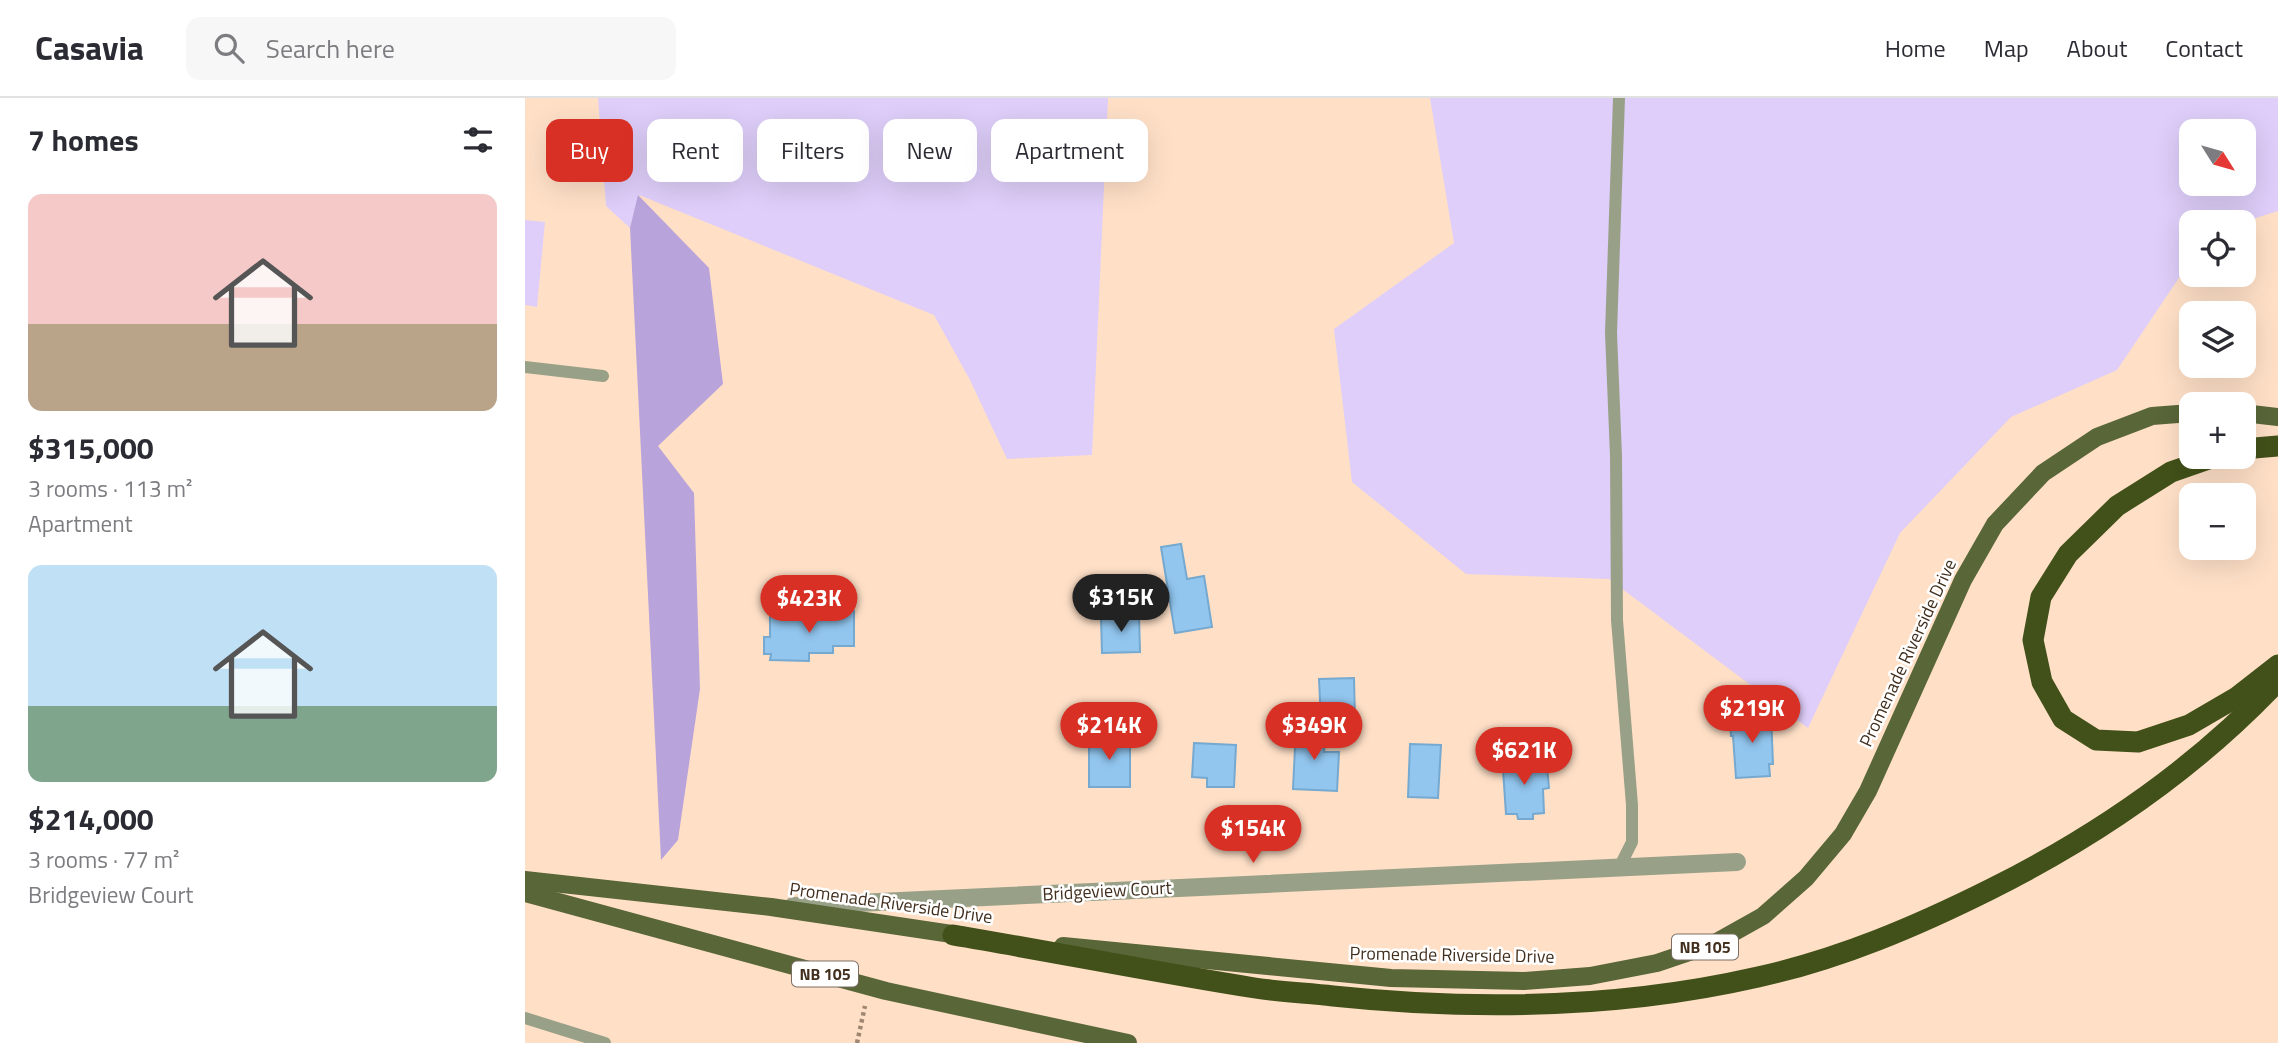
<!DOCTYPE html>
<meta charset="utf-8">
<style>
:root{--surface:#fff;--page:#f7f7f7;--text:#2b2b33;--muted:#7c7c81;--line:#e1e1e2;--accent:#d93025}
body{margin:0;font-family:"Titillium Web",sans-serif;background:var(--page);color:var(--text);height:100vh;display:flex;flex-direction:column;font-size:26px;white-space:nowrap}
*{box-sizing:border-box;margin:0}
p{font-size:23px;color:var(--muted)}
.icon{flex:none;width:38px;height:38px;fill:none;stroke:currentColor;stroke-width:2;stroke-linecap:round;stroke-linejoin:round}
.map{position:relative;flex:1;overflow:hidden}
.details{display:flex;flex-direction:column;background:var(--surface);width:525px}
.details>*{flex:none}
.top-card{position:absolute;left:21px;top:21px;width:665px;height:63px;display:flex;gap:14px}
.needle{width:46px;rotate:127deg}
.controls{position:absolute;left:1654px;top:21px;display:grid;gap:14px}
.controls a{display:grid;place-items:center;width:77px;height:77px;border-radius:14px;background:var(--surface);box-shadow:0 7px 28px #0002;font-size:35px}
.price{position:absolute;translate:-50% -60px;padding:0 16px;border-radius:24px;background:var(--accent);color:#fff;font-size:23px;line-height:46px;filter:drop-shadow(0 2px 4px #0008)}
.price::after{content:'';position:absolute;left:50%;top:42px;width:21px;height:16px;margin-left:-10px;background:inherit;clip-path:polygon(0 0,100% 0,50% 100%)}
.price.selected{background:#222;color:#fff}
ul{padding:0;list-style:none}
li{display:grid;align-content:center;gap:14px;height:371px;padding:0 28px}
li span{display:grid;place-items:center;height:217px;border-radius:14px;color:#555}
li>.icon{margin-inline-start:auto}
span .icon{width:126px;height:126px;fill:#fffc;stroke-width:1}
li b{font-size:30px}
h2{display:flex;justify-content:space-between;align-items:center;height:84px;padding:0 28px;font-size:30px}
.tag{padding:0 24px;border-radius:14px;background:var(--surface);box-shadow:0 7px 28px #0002;font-size:24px;line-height:63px}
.tag.selected{background:var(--accent);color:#fff}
header{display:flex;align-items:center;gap:42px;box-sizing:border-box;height:98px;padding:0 35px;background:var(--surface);border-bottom:2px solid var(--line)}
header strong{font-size:33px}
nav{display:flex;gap:38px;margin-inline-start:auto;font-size:24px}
.search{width:490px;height:63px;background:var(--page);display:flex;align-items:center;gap:18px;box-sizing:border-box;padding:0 24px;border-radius:14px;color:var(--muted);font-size:26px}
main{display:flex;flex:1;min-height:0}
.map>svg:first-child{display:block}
.green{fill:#decef9;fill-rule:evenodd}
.forest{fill:#b9a3db}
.building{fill:#92c6ef;stroke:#75a9d0;stroke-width:2}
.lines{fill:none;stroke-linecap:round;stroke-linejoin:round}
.path{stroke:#9f8671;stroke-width:4.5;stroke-dasharray:3.5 3.5;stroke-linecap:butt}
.lane{stroke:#98a188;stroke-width:12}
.street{stroke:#98a188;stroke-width:18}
.primary{stroke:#586638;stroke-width:18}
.highway{stroke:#425119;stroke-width:21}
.labels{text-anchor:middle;stroke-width:5;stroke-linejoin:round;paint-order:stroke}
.shield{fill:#fff;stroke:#7b6d62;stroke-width:2}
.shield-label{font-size:16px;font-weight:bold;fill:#422f1e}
.street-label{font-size:18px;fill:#422f1e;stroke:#fff}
</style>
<header>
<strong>Casavia</strong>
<div class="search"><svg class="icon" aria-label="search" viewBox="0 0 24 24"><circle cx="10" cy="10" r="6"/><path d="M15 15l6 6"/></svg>Search here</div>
<nav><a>Home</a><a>Map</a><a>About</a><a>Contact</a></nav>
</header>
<main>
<section class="details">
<h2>7 homes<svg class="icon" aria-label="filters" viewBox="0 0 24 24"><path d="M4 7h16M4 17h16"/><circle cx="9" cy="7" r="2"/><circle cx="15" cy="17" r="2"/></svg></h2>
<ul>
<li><span style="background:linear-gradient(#f6c9c9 60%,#b9a48a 0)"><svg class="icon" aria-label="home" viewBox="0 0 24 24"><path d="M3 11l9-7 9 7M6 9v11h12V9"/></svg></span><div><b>$315,000</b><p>3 rooms · 113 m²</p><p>Apartment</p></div></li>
<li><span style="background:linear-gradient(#bfe0f5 65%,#7fa58c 0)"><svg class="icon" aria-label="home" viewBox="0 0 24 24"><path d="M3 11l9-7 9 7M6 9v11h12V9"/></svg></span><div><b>$214,000</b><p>3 rooms · 77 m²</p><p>Bridgeview Court</p></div></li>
</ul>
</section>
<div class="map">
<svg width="1753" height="945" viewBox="0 0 1753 945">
<rect width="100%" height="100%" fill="#ffe0c7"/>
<g class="green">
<polygon points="73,0 583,0 567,357 482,361 445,282 409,217 114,97 105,130 81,108"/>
<path d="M905,0H1753V113L1718,124H1666V162L1592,272L1486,319L1375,435L1283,630L1084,481L941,476L827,384L809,231L929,145ZM1666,33H1718V86H1666Z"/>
<polygon points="0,122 20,124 12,209 0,207"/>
</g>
<polygon class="forest" points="113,97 184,170 198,286 133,348 169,395 175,591 153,742 136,762 105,130"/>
<g class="building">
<polygon points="656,446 662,481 679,478 687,529 650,535 636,449"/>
<polygon points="304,513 329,513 329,548 308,548 308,555 284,555 284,563 245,562 246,556 239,556 239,539 245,539 245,518 304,518"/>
<polygon points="614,517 615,554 577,555 576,519"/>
<polygon points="829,580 830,622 796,623 794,581"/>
<polygon points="1246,616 1248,666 1244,666 1245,678 1211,680 1208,638 1206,638 1205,622 1210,621 1210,618"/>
<polygon points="771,629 801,631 799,654 814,654 812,693 768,691"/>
<rect x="564" y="640" width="41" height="49"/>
<polygon points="669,645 711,647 709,689 682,689 682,680 667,679"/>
<polygon points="885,646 916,647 913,700 883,699"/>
<polygon points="1001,656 1001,669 1022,668 1024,690 1018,691 1019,715 1008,716 1008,721 993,721 992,716 981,716 977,657"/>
</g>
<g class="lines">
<polyline class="path" points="332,945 340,908"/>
<g class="lane">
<polyline points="1094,0 1086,235 1091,358 1092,522 1107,707 1107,744 1094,770"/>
<polyline points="0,269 78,278"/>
<polyline points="0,920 80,945"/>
</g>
<polyline class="street" points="268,808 1212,764"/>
<g class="primary">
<polyline points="1718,315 1753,319"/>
<polyline points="0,782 246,809 440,838"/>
<polyline points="0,795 361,893 603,945"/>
<polyline points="538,848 866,880 999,883 1065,878 1132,865 1188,846 1238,818 1281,780 1318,736 1343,693 1438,482 1470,426 1518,375 1572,339 1627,318 1666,315"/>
</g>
<g class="highway">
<polyline points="1718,351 1753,348"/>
<polyline points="1689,359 1646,374 1592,408 1543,456 1516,499 1508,542 1517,584 1538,621 1571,642 1613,644 1664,627 1712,599 1753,567"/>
<path d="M428,837C529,854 629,874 730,890C756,894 782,895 808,898C951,913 1093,911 1233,879C1315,861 1392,828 1466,791C1572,738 1672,669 1753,583"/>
</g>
</g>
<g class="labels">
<g class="shield">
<rect x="1147" y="836.5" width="66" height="25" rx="5"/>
<rect x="267" y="863.5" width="66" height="25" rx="5"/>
</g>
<g class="shield-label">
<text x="1180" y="855">NB 105</text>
<text x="300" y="882">NB 105</text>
</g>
<g class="street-label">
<text transform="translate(1383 555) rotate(-65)" y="6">Promenade Riverside Drive</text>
<text transform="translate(582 793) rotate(-3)" y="6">Bridgeview Court</text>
<text transform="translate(366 805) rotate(8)" y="6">Promenade Riverside Drive</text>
<text transform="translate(927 857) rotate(1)" y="6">Promenade Riverside Drive</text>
</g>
</g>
</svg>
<div class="controls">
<a><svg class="needle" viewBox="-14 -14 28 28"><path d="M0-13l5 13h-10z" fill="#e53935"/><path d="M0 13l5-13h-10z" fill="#7c7c81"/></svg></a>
<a><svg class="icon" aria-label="locate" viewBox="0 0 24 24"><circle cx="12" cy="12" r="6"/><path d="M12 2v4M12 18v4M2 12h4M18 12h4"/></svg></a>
<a><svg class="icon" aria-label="layers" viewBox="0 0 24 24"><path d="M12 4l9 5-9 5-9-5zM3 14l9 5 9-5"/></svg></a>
<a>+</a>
<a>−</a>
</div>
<b class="price selected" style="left:596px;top:536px">$315K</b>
<b class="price" style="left:284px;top:537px">$423K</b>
<b class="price" style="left:1227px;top:647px">$219K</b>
<b class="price" style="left:584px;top:664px">$214K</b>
<b class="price" style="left:789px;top:664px">$349K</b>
<b class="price" style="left:999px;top:689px">$621K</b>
<b class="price" style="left:728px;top:767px">$154K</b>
<div class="top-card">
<a class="tag selected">Buy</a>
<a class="tag">Rent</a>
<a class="tag">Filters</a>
<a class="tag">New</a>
<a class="tag">Apartment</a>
</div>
</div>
</main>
